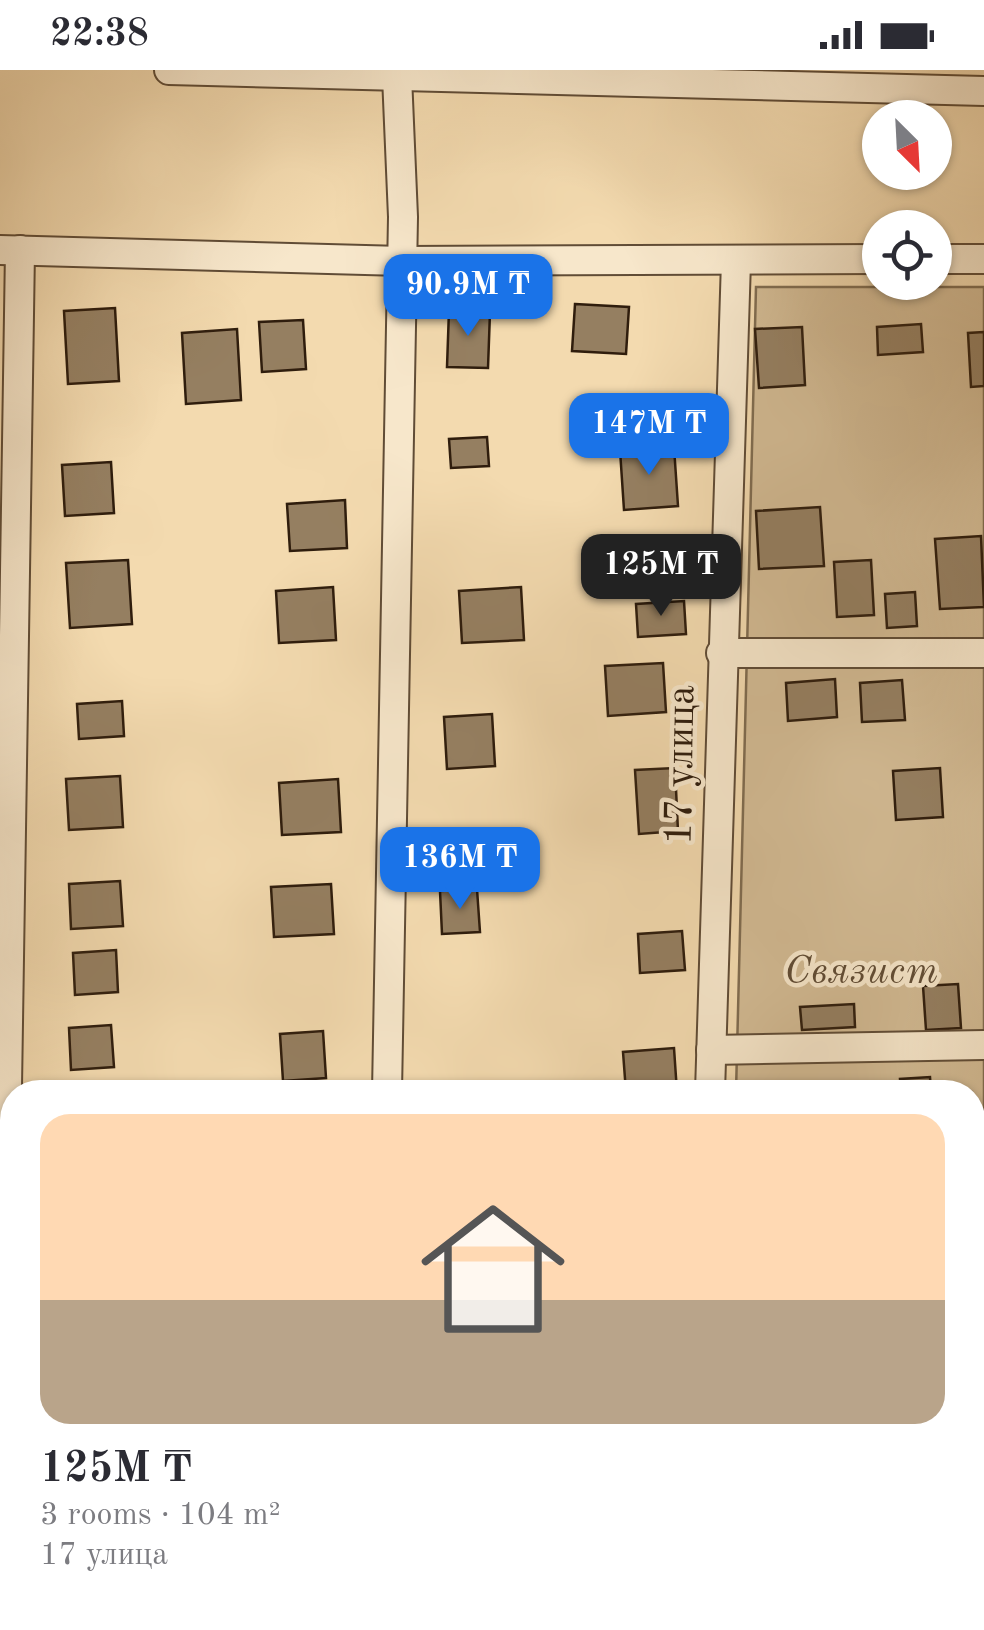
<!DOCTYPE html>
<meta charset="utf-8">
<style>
:root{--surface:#fff;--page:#f7f7f7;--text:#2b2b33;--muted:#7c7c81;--line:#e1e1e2;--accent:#1a73e8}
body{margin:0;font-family:"Old Standard TT",serif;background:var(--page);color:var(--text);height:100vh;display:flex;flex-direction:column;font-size:38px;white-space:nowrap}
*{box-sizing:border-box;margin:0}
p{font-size:32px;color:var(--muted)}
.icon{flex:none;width:55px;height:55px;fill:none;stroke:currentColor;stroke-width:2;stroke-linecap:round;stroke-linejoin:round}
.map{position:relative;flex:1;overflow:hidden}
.drawer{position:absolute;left:0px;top:1010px;width:985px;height:550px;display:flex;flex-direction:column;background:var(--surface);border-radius:40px 40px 0 0;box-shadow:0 2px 8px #0004}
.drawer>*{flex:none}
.needle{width:65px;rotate:156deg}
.buttons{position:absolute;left:862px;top:30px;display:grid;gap:20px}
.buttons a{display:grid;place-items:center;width:90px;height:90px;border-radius:50%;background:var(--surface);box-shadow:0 2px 8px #0004;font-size:50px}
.price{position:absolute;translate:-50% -85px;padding:0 22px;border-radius:20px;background:var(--accent);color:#fff;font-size:32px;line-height:65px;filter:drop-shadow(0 2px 5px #0008)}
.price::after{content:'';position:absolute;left:50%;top:60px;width:30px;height:22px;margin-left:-15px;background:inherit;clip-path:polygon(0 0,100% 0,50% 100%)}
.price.active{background:#222;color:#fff}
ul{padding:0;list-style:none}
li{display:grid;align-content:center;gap:20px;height:530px;padding:0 40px}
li+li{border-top:2px solid var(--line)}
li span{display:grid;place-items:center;height:310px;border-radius:30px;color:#555}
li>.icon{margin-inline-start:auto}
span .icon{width:180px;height:180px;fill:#fffc;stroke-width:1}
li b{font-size:42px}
.status{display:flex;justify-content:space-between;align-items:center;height:70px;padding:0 50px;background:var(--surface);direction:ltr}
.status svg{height:28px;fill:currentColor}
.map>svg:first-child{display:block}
.green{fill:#d2ba93;stroke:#806c50;stroke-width:2.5}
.building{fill:#957f61;stroke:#2f1d0d;stroke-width:2.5}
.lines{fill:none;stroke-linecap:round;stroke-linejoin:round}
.street-casing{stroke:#604c36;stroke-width:32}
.street{stroke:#f7e7cb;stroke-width:28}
.labels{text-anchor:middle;stroke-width:9;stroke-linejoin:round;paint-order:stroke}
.street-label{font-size:40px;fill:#2f1d0d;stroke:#f7e7cb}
.park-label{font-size:40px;font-style:italic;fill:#604c35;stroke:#f7e7cb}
</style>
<div class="status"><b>22:38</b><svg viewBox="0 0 49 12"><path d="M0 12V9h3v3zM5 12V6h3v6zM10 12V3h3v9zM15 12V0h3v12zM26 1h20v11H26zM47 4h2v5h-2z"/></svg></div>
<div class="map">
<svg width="984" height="1560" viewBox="0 0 984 1560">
<rect width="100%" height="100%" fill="#f3daaf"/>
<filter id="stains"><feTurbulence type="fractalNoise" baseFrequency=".002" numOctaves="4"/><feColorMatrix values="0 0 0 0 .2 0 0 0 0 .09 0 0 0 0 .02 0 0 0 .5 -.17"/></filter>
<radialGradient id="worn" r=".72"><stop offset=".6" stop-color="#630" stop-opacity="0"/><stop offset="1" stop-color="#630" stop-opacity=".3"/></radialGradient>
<polygon class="green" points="756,217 984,217 984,1382 972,1382 972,1022 736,1022"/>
<g class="building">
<polygon points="575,234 629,237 626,284 572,281"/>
<polygon points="115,238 119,311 68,314 64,241"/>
<polygon points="449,240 490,242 488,298 447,297"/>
<polygon points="303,250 306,299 262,302 259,252"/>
<polygon points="921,254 923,282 878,285 877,257"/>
<polygon points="802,257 805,315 759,318 755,259"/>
<polygon points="237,259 241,330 186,334 182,263"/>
<polygon points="984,262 984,316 971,317 968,263"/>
<polygon points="487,367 489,396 451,398 449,369"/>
<polygon points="674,377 678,436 624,440 620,380"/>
<polygon points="111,392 114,443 65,446 62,395"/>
<polygon points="345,430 347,478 290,481 287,434"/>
<polygon points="820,437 824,496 759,499 756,441"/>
<polygon points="981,466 984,537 940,539 935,469"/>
<polygon points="128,490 132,554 70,558 66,493"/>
<polygon points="871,490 874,545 837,547 834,492"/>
<polygon points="333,517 336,570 279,573 276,521"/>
<polygon points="521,517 524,570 462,573 459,521"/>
<polygon points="915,522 917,556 887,558 885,524"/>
<polygon points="684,531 686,564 638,567 636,534"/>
<polygon points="663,593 666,642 608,646 605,596"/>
<polygon points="835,609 837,647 788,651 786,613"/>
<polygon points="902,610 905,650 862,652 860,613"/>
<polygon points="122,631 124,666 79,669 77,634"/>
<polygon points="492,644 495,696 447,699 444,647"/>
<polygon points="675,698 678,761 639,764 635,700"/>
<polygon points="940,698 943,747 896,750 893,701"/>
<polygon points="120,706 123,757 69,760 66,709"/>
<polygon points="338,709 341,762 282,765 279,713"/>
<polygon points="509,762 511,792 455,795 453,765"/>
<polygon points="120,811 123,856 71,859 69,814"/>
<polygon points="331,814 334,864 274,867 271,817"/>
<polygon points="477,819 480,862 442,864 440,821"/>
<polygon points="682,861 685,900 640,903 638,864"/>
<polygon points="116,880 118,922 75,925 73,883"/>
<polygon points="958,914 961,958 926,960 923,916"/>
<polygon points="854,934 855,957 802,960 800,937"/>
<polygon points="111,955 114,997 71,1000 69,958"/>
<polygon points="323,961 326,1008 283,1011 280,964"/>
<polygon points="674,978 677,1022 626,1022 623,982"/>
<polygon points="930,1007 931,1022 901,1022 900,1009"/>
<polygon points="110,1012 111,1022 68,1022 68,1014"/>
<polygon points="69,1548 120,1548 120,1560 70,1560"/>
<polygon points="275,1548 327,1548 328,1560 275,1560"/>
</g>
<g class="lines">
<defs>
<g id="street">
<polyline points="169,0 984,21"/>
<polyline points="0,180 402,191 880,189"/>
<polyline points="935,189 984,189"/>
<polyline points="721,583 984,583"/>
<polyline points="711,980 984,975"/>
<polyline points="387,1022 403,147 397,6"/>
<polyline points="710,1022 736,191"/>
<polyline points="972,1419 984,1419"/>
<polyline points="0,1467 20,180"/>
<polyline points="377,1560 377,1548"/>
<polyline points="868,1560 868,1548"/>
</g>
</defs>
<use href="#street" class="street-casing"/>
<use href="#street" class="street"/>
</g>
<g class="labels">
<g class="street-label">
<text transform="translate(678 695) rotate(-89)" y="14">17 улица</text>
</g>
<g class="park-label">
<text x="861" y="913">Связист</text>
</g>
</g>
<rect width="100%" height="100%" filter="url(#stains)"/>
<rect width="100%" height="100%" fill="url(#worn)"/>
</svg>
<div class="buttons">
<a><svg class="needle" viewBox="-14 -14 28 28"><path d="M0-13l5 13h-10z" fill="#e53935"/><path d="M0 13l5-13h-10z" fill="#7c7c81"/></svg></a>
<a><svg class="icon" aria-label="locate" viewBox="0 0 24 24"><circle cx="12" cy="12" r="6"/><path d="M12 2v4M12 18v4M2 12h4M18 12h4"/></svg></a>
</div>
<b class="price" style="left:468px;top:269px">90.9M ₸</b>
<b class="price" style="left:649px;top:408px">147M ₸</b>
<b class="price active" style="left:661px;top:549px">125M ₸</b>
<b class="price" style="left:460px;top:842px">136M ₸</b>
<section class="drawer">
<ul>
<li><span style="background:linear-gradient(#ffd9b3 60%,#b9a48a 0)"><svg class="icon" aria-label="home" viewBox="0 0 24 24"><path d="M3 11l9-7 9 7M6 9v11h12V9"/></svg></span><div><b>125M ₸</b><p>3 rooms · 104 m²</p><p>17 улица</p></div></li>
</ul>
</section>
</div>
